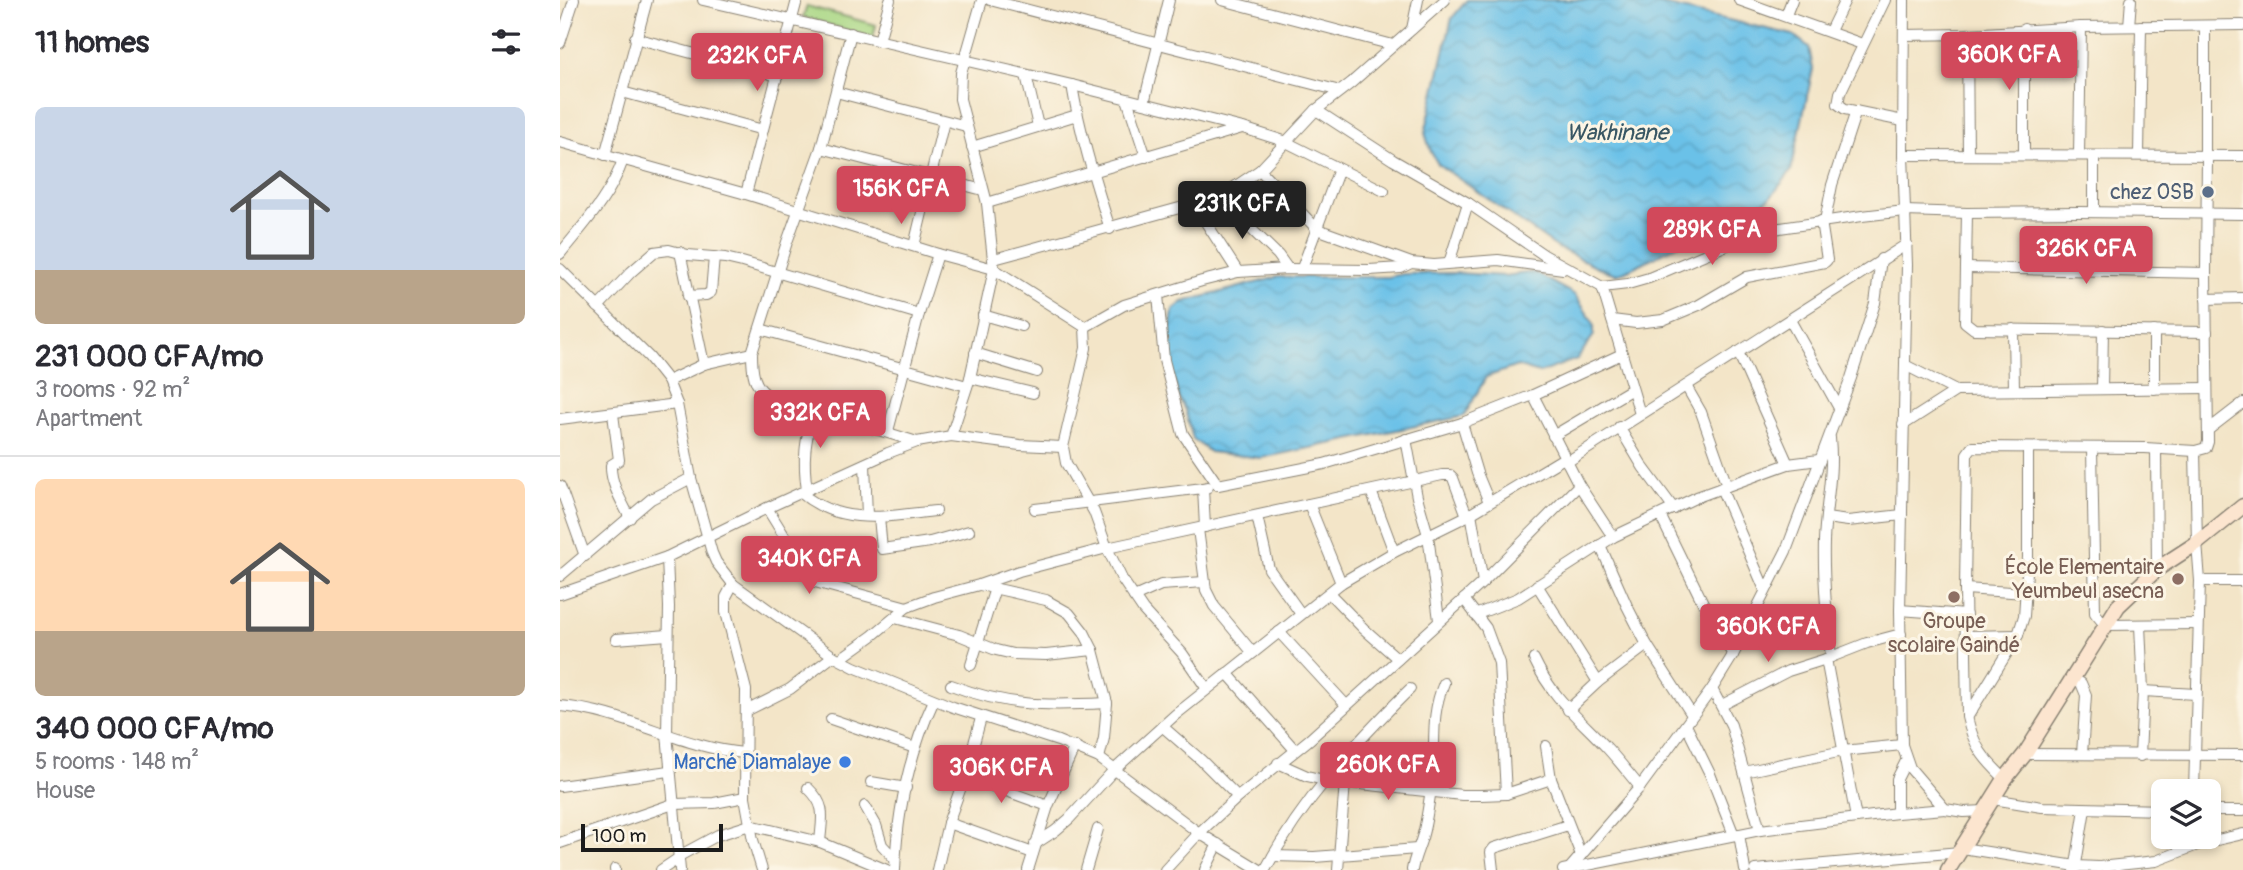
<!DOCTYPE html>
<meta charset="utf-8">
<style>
:root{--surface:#fff;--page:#f2f2f3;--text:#2b2b33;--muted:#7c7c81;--line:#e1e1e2;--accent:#d1495b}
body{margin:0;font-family:Pangolin,sans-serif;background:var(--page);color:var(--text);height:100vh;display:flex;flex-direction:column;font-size:26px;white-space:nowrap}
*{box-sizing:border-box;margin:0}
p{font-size:23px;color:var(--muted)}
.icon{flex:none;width:38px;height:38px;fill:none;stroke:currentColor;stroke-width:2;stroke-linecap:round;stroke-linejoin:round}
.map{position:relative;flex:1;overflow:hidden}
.drawer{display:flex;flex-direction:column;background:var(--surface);width:560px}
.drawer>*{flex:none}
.controls{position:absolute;left:1591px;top:779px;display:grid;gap:14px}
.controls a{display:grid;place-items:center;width:70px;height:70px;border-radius:10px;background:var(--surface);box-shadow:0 4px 10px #0003;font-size:35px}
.scale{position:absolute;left:21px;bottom:18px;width:142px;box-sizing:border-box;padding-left:7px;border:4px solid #1c1c1c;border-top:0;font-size:19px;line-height:24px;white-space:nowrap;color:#1c1c1c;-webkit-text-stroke:5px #fcf5e5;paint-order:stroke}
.price{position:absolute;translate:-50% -60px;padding:0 16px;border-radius:7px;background:var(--accent);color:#fff;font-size:23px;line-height:46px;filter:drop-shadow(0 2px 4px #0008)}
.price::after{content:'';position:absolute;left:50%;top:42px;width:21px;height:16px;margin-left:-10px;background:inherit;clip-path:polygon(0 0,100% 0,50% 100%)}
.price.selected{background:#222;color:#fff}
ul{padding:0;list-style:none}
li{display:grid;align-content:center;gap:14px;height:371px;padding:0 35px}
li+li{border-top:2px solid var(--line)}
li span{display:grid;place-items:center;height:217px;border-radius:10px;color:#555}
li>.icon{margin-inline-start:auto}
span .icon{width:126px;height:126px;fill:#fffc;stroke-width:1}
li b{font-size:30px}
h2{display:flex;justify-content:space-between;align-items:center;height:84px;padding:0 35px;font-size:30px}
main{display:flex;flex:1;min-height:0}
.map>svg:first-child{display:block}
.park{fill:#a9d784;stroke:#627a50;stroke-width:2}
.water{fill:url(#water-waves);stroke:#446e82;stroke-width:2}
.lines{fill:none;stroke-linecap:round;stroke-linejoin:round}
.street-casing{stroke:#888072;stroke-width:12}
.secondary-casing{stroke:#888072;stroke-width:17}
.street{stroke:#fff;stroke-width:10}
.secondary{stroke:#fce5cf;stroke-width:14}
.service-dot{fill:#5c6f8a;stroke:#fcf5e5;stroke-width:2.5}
.education-dot{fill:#8d6e63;stroke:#fcf5e5;stroke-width:2.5}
.shop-dot{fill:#3f7fe0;stroke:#fcf5e5;stroke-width:2.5}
.labels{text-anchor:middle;stroke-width:6;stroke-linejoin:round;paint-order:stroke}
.service-label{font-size:21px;fill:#4e5e75;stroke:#fcf5e5;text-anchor:end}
.education-label{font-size:21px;fill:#785e54;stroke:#fcf5e5;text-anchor:end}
.shop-label{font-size:21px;fill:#366cbe;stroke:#fcf5e5;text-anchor:end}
.water-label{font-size:23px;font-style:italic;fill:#385663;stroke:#fcf5e5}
</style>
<main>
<section class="drawer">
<h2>11 homes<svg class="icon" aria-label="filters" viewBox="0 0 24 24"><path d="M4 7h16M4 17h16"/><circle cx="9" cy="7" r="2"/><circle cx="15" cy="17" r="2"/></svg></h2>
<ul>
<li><span style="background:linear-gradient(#c9d6e8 75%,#b9a48a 0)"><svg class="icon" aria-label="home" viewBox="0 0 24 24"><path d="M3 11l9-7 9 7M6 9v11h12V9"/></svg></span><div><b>231 000 CFA/mo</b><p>3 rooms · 92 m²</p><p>Apartment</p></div></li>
<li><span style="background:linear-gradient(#ffd9b3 70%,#b9a48a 0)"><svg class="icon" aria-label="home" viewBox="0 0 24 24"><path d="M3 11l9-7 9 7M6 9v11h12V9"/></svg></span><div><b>340 000 CFA/mo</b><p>5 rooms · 148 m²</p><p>House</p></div></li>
</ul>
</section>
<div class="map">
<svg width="1683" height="870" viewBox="0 0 1683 870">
<defs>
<pattern id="water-waves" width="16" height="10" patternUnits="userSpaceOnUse" patternTransform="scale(1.75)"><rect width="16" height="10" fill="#6bc1e8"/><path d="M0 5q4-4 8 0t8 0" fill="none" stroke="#5ca5c6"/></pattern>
</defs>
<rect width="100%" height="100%" fill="#fcf5e5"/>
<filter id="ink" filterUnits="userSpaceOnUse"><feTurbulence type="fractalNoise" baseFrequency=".0143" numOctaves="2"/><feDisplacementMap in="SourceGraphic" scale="14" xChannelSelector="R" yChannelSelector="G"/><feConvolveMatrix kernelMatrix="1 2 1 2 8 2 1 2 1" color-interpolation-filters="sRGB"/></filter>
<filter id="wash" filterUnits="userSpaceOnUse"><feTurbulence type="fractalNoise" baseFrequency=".00686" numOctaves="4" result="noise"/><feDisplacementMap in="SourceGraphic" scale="28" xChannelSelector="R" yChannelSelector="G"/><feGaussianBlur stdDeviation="1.57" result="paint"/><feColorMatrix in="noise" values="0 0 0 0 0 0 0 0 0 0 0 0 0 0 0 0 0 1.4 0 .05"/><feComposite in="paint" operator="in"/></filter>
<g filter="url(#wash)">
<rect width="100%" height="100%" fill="#f3e5c8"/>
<polygon class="park" points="247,6 316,25 313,38 243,17"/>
<g class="water">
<polygon points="907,0 1064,0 1083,5 1087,1 1233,35 1249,47 1253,69 1231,171 1210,198 1194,207 1066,271 1056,274 1044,270 998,248 878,164 871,152 865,133 892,18"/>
<polygon points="974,272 1015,295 1034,324 1034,335 1017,359 979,373 957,366 926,377 904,416 701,458 650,452 633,439 625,410 619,399 607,352 613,310 623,302 718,277 828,277 843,274 896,273 944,276"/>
</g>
</g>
<g filter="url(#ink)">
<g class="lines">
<defs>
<g id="street">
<polyline points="143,0 512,85 683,128 724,141 824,191"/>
<polyline points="430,0 780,91"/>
<polyline points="662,0 833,45"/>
<polyline points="1179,0 1302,44"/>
<polyline points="1325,0 1280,93 1278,104 1285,109 1343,121"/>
<polyline points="1344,0 1343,155 1347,265 1340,610 1342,745 1350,768 1385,809 1404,812 1425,811"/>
<polyline points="1226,15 1232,0"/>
<polyline points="1569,26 1571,0"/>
<polyline points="1645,26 1645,156"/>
<polyline points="852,29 858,0"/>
<polyline points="1270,31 1285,0"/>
<path d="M291,33L261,148L227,242L192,353C192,371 193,387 209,396L357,442"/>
<polyline points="1407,34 1408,155"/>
<polyline points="1344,35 1407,34 1521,27 1683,25"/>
<polyline points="75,38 218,76"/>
<polyline points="319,41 330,0"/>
<polyline points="0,43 14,0"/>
<polyline points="466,75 478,126"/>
<path d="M512,85C520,134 535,181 550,229"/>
<polyline points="62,92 203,130"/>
<polyline points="276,92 406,126"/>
<polyline points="567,99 586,157"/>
<polyline points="584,103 609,0"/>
<polyline points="756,110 833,160 908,203 984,255 1042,287 1068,284 1089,278 1200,231 1302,216 1345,211 1407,213 1519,212 1683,214"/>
<polyline points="0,142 186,194 378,254 434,269 525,327 564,305 642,281 678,272 728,269 809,270 841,268 851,263"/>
<polyline points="412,147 517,115"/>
<polyline points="261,148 423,190"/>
<polyline points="45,155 87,0"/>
<polyline points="1343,155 1683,156"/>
<polyline points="1464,155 1464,29"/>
<polyline points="1519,155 1521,27"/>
<polyline points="1579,155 1581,26"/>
<polyline points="700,170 757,229 851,263 874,265 938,260 1003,269"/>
<polyline points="186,194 237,0"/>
<polyline points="664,194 689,227 718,255 728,269"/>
<polyline points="427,203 682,128"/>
<polyline points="634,204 678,272"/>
<polyline points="1534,212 1534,156"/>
<polyline points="1407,213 1405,322 1414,329 1647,332"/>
<polyline points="1265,221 1272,185 1296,111"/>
<polyline points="354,246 384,121"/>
<polyline points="120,252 144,364"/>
<path d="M0,254C24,224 50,197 63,160"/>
<polyline points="434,259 634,204 664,194 700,170 756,110 791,83 885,0"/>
<polyline points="889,263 908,203"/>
<polyline points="742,268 779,169"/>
<polyline points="1406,268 1646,273"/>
<polyline points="0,269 89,357 108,381 117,404 131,478 91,499 0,576"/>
<polyline points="1042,287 1080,414"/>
<polyline points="598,295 604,360 623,434 658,485 764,464 902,423 973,395 1062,354"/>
<polyline points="128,296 146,295 151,292 154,257"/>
<polyline points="1646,299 1683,298"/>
<polyline points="38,307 71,272 94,252 109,250 128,255 165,258 182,262 359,314"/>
<polyline points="423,315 461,326"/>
<polyline points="1052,320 1076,323 1103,320 1139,305 1187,277 1265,262 1267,260 1261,221"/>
<polyline points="1230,320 1279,408"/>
<polyline points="525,327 526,348 503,447 506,463 534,512 547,548 562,579 583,610 622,653 647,689"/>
<polyline points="200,329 407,386"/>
<polyline points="1453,329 1454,390"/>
<polyline points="1594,331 1594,389"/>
<polyline points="1178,352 1228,464"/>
<polyline points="415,353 477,372"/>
<polyline points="1345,365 1396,391 1647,388"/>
<polyline points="410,378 473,393"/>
<polyline points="108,381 144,364 192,353"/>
<polyline points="1126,386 1141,412 1167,486"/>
<polyline points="1542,389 1543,330"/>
<polyline points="973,395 1019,485 1053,537"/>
<path d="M53,414L59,460L51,465C50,483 62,502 70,518"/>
<polyline points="0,419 117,404"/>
<polyline points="902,423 917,473 929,502"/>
<polyline points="1343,425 1396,391"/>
<polyline points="1059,427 1083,467 1114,509"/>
<polyline points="1648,430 1683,403"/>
<polyline points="328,431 359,314 378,254"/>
<polyline points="391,436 460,445 503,447"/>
<polyline points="993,436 1072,389"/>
<path d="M1270,438C1274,477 1265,505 1264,542C1263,580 1267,619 1271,657"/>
<polyline points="846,439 857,497 868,535 879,620"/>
<polyline points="1532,448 1535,613 1545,625 1638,624"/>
<polyline points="1596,449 1597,569"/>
<polyline points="1007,462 1347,244"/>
<polyline points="305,464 307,516"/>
<polyline points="131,478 152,553 156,562 173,584 273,656 294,667 393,707 498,741 539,758 639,833 700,870"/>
<polyline points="0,486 25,556"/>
<polyline points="1161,488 1205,590"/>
<path d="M247,490C242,457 246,441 253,409"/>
<polyline points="811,491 834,552"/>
<path d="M241,493C282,527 328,516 376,511"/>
<polyline points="749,504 781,583"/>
<polyline points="207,508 249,576 255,582 347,607"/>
<polyline points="475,509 643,488"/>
<polyline points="911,513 923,582"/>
<polyline points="1100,515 1145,607 1173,655"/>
<polyline points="697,516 709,569 741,614"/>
<polyline points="319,517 322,549 370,542 409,531"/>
<polyline points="1266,518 1288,521 1342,515"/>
<polyline points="645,527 643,488 648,487"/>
<polyline points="638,529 646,590 654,606 693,653"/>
<polyline points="1040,545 1067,606 1087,645 1132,715"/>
<polyline points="107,557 109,607 107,734 120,870"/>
<polyline points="1640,581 1683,581"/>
<polyline points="173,584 166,597 166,612 186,690 185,797 193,840 202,870"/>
<polyline points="420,585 486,600 509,613 524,632 533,650 547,703 544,738 539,758"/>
<polyline points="977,585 1038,682"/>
<polyline points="1405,589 1466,593"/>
<polyline points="769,593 804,629 838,659"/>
<polyline points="0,594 107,557 207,508 328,453 357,442 391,436 410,378 434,269 427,203 400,99 401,73 422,0"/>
<polyline points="574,597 601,585 644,582"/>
<polyline points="904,599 926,628 939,663 946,794"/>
<polyline points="1340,610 1406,615"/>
<polyline points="915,615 958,598 1053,537 1137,497 1228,464 1259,460"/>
<polyline points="335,618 399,635 436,650 453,654 486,655 533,650"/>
<polyline points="1580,625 1583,691 1580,756"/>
<polyline points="719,632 786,705"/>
<polyline points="1406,636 1458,635"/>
<polyline points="56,639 108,635"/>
<polyline points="280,659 312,636 347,607 374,597 419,585 459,571 547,548 882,475 890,475 893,478 907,516"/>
<path d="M974,659C992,698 1020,719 1048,749C1059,761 1069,774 1080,787"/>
<polyline points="1266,659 1296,818"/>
<polyline points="411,665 435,588"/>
<polyline points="667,673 735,750"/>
<polyline points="1512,678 1521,683 1526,695 1522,754"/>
<path d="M391,685C447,707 488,706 547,703"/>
<polyline points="1152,689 1171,725 1200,830"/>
<polyline points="1583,691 1636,694"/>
<polyline points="1162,705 1228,671 1266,659 1307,643 1341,634"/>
<path d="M0,706C65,711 121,748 184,753"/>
<polyline points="1008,710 1038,682 1087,645"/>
<polyline points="186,711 230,689 273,656"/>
<polyline points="1408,716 1458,635 1464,616 1468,557 1468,448"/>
<polyline points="271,719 355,748"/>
<polyline points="1126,725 1150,774 1174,835"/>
<polyline points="602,726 641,760 678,797"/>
<polyline points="986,746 991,779 1021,855"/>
<polyline points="1465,754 1683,755"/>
<polyline points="718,763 747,776 764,780 902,795 921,795 946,794 991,779"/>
<polyline points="1184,772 1283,751 1342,745"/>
<polyline points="405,776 488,806"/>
<path d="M1445,779C1423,758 1414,747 1407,717L1405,589L1407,454L1412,447L1585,448L1635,451L1646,448L1648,442L1646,273L1647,156"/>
<polyline points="311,782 346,788"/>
<polyline points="0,786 109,771"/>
<path d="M248,788C267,806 262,817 260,842"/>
<polyline points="1634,791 1640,581 1637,543 1635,451"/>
<polyline points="1433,799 1482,807 1603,810"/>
<polyline points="305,806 316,825 322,845 335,859"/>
<polyline points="1648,811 1683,811"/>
<polyline points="1337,813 1337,779 1346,761"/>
<polyline points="388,823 473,853"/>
<polyline points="1179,834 1185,870"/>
<polyline points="0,843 113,804 154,803 185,797"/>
<polyline points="475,844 495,831 509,819 554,770 615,715 781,583 834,552 907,516 1004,458"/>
<polyline points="1402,848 1516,866 1539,867 1596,861 1640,844 1683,834"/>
<polyline points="119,856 158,835 190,825 260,842 327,870"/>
<polyline points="713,856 754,857 857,849"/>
<polyline points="1010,868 1080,787 1152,689 1173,655 1226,551 1291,378 1315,303 1321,259"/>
<polyline points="55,869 55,870"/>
<polyline points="101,870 119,858"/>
<path d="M335,870C337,812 350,752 374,700"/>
<polyline points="377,870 388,823 405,776 421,718"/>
<polyline points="468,870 488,806 515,746"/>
<polyline points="526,870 538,829"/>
<polyline points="605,870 639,833 678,797 750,739 923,582 1019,485"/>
<polyline points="645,870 658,844"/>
<path d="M705,870C742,801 794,744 850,689"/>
<polyline points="778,870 785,782"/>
<path d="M852,870C854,857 860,846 863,834C868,815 870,794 873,774C876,741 870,716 884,683"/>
<polyline points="933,870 931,852 934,848 1008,825"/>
<polyline points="1003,870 1200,830 1337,813 1385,809"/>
<polyline points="1195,870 1400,852"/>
<polyline points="1515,870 1525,809"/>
</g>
<polyline id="secondary" points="1388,870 1445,779 1465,754 1558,606 1597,569 1637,543 1683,506"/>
</defs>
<use href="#street" class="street-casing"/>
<use href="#secondary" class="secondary-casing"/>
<use href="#street" class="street"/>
<use href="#secondary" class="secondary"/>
</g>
</g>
<circle class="service-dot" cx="1648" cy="192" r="7"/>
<g class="education-dot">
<circle cx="1618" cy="579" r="7"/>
<circle cx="1394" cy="597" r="7"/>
</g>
<circle class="shop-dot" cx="285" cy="762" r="7"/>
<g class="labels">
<g class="service-label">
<text x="1634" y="199">chez OSB</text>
</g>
<g class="education-label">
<text x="1604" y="574">École Elementaire<tspan x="1604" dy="24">Yeumbeul asecna</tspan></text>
<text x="1394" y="628" text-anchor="middle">Groupe<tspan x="1394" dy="24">scolaire Gaindé</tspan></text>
</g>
<g class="shop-label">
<text x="271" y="769">Marché Diamalaye</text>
</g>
<g class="water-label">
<text x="1057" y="140">Wakhinane</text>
</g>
</g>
</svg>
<div class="controls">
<a><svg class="icon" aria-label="layers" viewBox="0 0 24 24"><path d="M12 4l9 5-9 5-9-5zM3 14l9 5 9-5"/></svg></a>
</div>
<div class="scale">100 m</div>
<b class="price" style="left:1449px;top:92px">360K CFA</b>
<b class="price" style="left:197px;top:93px">232K CFA</b>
<b class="price" style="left:341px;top:226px">156K CFA</b>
<b class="price selected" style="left:682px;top:241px">231K CFA</b>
<b class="price" style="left:1152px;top:267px">289K CFA</b>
<b class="price" style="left:1526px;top:286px">326K CFA</b>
<b class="price" style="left:260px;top:450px">332K CFA</b>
<b class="price" style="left:249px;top:596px">340K CFA</b>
<b class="price" style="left:1208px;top:664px">360K CFA</b>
<b class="price" style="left:828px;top:802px">260K CFA</b>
<b class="price" style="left:441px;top:805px">306K CFA</b>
</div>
</main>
